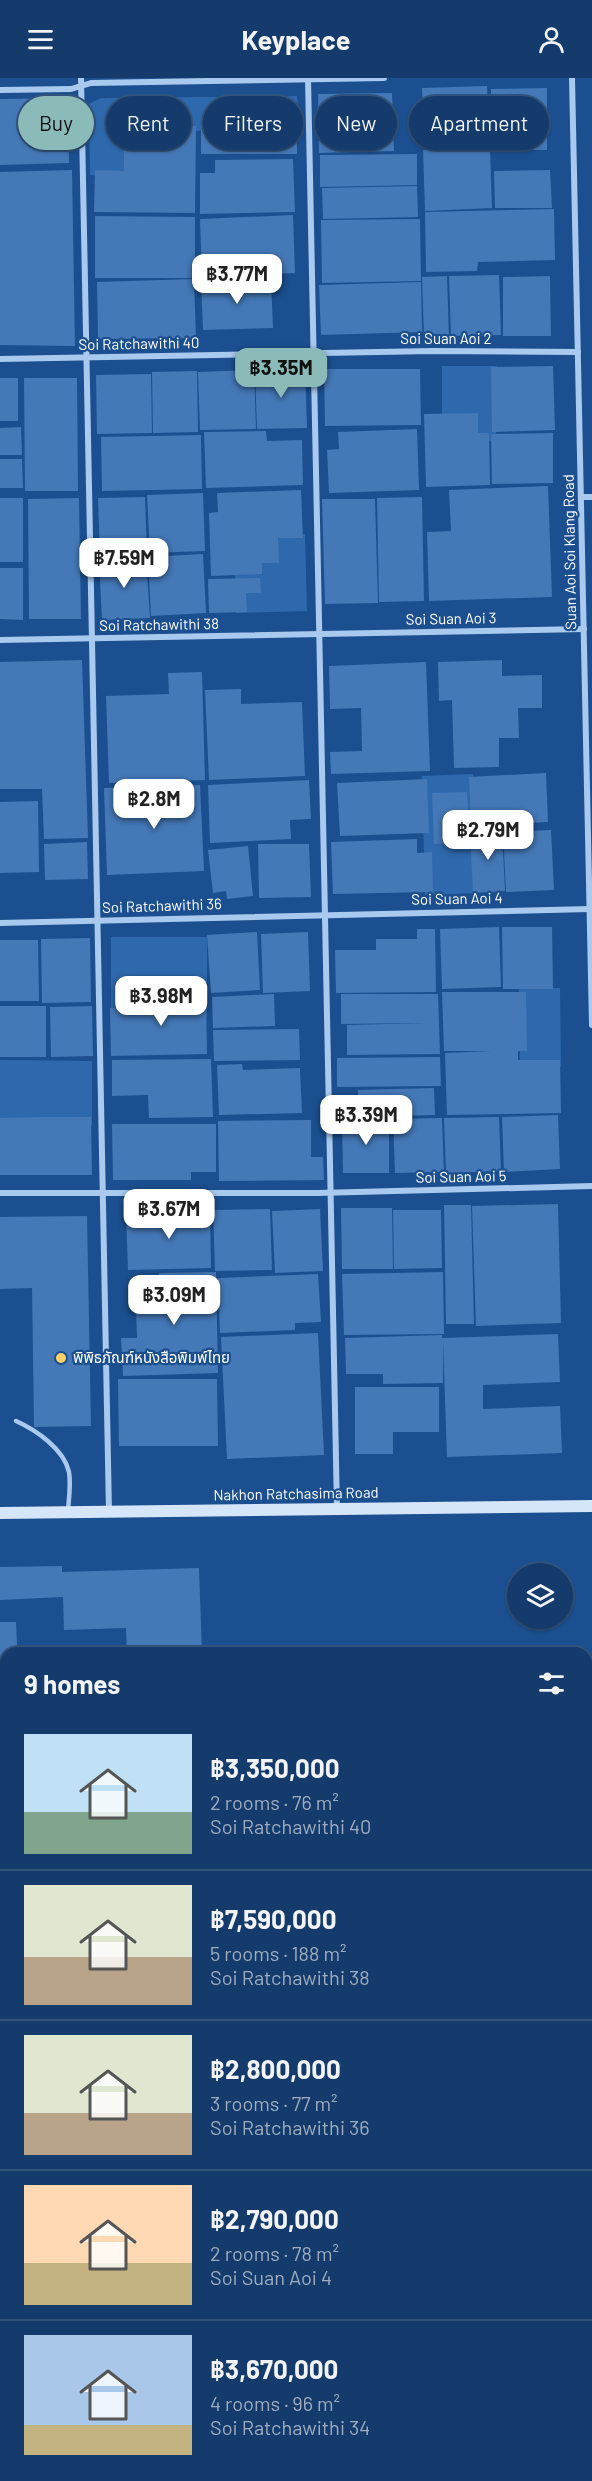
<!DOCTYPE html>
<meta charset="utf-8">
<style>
:root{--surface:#143b6b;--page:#1d4271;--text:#f1f3f6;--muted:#9dadc1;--line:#33557e;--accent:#8bbbb9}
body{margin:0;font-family:Barlow,"Noto Sans Thai",sans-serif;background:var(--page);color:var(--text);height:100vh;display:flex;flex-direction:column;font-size:22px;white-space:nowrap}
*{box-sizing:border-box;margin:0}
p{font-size:20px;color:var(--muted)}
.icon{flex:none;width:33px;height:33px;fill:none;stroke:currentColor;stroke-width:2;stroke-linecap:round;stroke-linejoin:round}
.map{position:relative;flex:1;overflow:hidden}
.details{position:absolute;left:0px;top:1569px;width:592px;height:834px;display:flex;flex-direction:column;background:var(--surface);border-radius:18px 18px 0 0;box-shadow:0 2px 4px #0004,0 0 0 2px var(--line)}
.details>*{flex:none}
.hud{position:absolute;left:18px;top:18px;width:556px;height:54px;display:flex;gap:12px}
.buttons{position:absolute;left:507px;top:1485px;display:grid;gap:12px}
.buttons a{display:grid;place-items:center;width:66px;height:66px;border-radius:50%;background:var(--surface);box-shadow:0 2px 4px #0004,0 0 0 2px var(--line);font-size:30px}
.price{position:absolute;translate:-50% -51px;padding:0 14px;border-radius:12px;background:#fff;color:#222;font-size:20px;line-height:39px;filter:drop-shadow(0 2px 3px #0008)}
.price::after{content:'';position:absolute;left:50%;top:36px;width:18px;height:14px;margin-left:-9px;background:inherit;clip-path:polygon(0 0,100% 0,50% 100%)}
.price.on{background:var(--accent);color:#111}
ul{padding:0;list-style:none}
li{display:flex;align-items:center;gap:18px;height:150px;padding:0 24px}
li+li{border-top:2px solid var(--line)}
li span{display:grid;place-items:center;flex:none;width:168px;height:120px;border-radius:0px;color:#555}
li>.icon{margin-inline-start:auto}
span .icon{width:72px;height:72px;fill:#fffc;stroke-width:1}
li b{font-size:26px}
h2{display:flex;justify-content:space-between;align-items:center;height:72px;padding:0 24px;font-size:26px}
.pill{padding:0 21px;border-radius:27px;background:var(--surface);box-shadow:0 2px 4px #0004,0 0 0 2px var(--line);font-size:21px;line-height:54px}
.pill.on{background:var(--accent);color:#111}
header{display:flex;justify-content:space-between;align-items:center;height:78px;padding:0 24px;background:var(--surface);font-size:27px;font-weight:700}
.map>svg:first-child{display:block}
.green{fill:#2e69ad}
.building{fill:#4478b7}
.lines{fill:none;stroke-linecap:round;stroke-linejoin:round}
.service{stroke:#a9c9ee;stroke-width:4.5}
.minor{stroke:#a9c9ee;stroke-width:6}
.secondary{stroke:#d6e6fa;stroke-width:12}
.poi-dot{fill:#ffd166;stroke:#1b4f8f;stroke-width:2}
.labels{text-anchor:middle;stroke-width:4.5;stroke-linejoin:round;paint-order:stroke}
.street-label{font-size:15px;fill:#fff;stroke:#1b4f8f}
.poi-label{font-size:15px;fill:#fff;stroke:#1b4f8f;text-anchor:start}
</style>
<header><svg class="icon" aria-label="menu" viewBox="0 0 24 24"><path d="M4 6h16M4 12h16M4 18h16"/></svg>Keyplace<svg class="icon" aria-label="person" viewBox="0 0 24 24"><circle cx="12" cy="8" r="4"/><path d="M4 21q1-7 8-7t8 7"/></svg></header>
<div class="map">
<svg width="592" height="2403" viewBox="0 0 592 2403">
<rect width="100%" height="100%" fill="#1b4f8f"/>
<g class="green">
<polygon points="297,18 300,48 132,56 131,100 90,97 89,26 101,20"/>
<polygon points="442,288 497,288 496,363 442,362"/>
<polygon points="305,456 307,533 236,535 234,458"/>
<polygon points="473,696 478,815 425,817 422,698"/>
<rect x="111" y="859" width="96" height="80"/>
<polygon points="560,910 561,989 520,989 519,911"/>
<polygon points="0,982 92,983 92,1047 0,1046"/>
<polygon points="592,1981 592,2102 587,2102 586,1982"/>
<polygon points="0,2011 6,2013 6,2168 0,2168"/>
<polygon points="587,2340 592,2340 592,2403 331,2403 331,2397 586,2397"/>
</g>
<g class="building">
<polygon points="487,8 490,68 424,69 422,10"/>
<polygon points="547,10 547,72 491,72 491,11"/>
<polygon points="392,15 394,73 319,75 318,16"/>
<polygon points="68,20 69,85 0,87 0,21"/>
<polygon points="252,30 297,31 297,76 201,76 201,41 252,41"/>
<polygon points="124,47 196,48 195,135 94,134 95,92 124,93"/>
<polygon points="490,70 492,130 425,133 423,72"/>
<polygon points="417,76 417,107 320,109 320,77"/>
<polygon points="293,81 295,134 200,136 200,95 215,95 215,82"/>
<polygon points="72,92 75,268 0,267 0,94"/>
<polygon points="550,92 552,130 495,130 494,93"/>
<polygon points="417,108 418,139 323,141 322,110"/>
<polygon points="554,131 555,182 478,184 477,193 426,194 425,134"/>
<polygon points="293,137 295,195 202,199 200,141"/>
<polygon points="95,138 195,139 195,200 95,200"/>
<polygon points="420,141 421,203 322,205 321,142"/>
<polygon points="499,197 501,257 451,258 449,198"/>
<polygon points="447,198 449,260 424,260 422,199"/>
<polygon points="550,198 551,258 503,258 503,199"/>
<polygon points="194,201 196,260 98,261 97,204"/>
<polygon points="271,202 273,250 203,252 201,204"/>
<polygon points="421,204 422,254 321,257 319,207"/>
<polygon points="553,288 555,352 492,354 491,289"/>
<polygon points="305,291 307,350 257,351 255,293"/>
<polygon points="324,291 420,291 421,347 325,348"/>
<polygon points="254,292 256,351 200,352 198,294"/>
<polygon points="197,293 198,354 153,355 152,294"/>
<polygon points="151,296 152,355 97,356 96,297"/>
<rect x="0" y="300" width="18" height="43"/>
<polygon points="24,300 77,300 78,413 25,413"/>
<polygon points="478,335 478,355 489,355 490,407 426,409 424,336"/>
<polygon points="21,349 22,377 0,377 0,350"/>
<polygon points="417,351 419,412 329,415 327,372 339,371 338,354"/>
<polygon points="266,353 267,363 302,362 303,407 206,410 204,354"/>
<polygon points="553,355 553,405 492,406 491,356"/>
<polygon points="201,357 202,411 102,413 101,359"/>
<polygon points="0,381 22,381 23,410 0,410"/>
<polygon points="548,408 552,519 429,523 427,454 451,453 449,412"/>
<polygon points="301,412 303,460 278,460 279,485 262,485 262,496 211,498 209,435 218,434 217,415"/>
<polygon points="203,415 205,473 150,475 147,417"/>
<polygon points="145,419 147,476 100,478 98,420"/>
<polygon points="422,419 424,523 379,524 377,420"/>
<rect x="0" y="420" width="23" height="64"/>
<polygon points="79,420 81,541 29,541 28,421"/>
<polygon points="322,421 375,421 378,525 325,526"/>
<polygon points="203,476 206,535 151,538 148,479"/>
<polygon points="146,479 150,540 102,542 99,481"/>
<polygon points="0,490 23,490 23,542 0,541"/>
<polygon points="260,500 261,515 246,515 247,534 209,535 208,501"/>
<polygon points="82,582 88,760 44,761 42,711 0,711 0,584"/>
<polygon points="502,582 502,598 542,597 542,630 518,630 519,660 499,660 499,689 454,690 452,622 439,623 438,584"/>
<polygon points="426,584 430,693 331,696 330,674 362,673 361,630 330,631 329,588"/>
<polygon points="202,594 205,702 109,705 106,618 169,616 168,595"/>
<polygon points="241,611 241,626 302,624 305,698 209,702 205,612"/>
<polygon points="546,695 548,744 471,748 469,699"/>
<polygon points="427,701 429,755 340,758 337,705"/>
<polygon points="309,702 311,741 290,742 291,761 210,765 208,707"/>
<polygon points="200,707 204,793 107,797 104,710"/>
<polygon points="467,714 470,765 434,766 432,715"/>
<polygon points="38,723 39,794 0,795 0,724"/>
<polygon points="502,750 505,813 473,815 470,752"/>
<polygon points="551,752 554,812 506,814 503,754"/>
<polygon points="417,761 417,775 432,774 433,814 333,816 331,764"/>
<polygon points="87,764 88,801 45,802 44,766"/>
<polygon points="258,766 309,766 311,819 259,820"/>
<polygon points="248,768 253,818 227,821 226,813 213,815 208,772"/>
<polygon points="499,849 501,909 442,911 440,851"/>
<polygon points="502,849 552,849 553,911 503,911"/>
<polygon points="417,851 435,851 436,914 336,915 335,872 376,872 376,861 417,861"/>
<polygon points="257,854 260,912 211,915 207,857"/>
<polygon points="308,854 310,913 263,915 261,856"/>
<polygon points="90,860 91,924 42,925 41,861"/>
<polygon points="0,862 38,862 39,923 0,923"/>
<polygon points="442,914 526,914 527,973 518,973 518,982 560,982 561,1035 447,1037 445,975 491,973 444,973"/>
<polygon points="206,915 207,976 111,978 110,930 159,929 159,916"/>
<polygon points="274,916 275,948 213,950 212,919"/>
<polygon points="341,916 438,916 440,976 347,977 347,947 427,945 341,946"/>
<rect x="0" y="928" width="46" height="51"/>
<polygon points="92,928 93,978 51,979 50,929"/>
<polygon points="299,951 300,982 214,983 213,952"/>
<polygon points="440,979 441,1008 337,1009 337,980"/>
<polygon points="211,981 213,1039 149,1040 148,1017 112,1018 112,982"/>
<polygon points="242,986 243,992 300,990 302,1035 219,1037 217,987"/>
<polygon points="434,1010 435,1037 359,1039 358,1012"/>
<polygon points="558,1037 560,1091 504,1094 502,1039"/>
<polygon points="35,1039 91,1039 92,1097 0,1097 0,1040"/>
<polygon points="499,1039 501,1093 446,1095 444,1040"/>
<polygon points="442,1040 444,1094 395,1095 393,1041"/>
<polygon points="342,1041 389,1041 389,1095 343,1095"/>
<polygon points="311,1042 311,1079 323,1079 324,1102 219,1103 218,1043"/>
<polygon points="112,1046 216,1046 216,1094 191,1094 191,1102 113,1102"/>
<polygon points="558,1126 561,1245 476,1248 472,1128"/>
<polygon points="444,1127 471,1127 474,1246 446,1246"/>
<polygon points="341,1130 392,1130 393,1191 342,1191"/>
<polygon points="270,1131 272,1192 215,1193 213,1132"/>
<polygon points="320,1131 323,1193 275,1195 272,1133"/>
<polygon points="210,1132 211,1190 128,1192 126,1134"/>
<polygon points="393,1132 441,1132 442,1190 394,1191"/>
<polygon points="87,1138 91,1348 34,1349 32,1210 0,1211 0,1139"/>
<polygon points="216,1194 218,1295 123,1298 121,1260 137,1260 135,1201 159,1201 159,1195"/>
<polygon points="443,1194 444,1256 344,1257 342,1196"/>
<polygon points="318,1196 321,1244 295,1245 295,1252 220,1255 218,1200"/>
<polygon points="318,1255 324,1377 227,1381 221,1259"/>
<polygon points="558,1256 560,1304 483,1307 483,1331 560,1328 562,1375 447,1379 443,1264 443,1305 383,1306 383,1296 346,1296 345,1260 442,1257 442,1260"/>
<polygon points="118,1301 217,1301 218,1368 119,1368"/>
<polygon points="355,1309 439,1309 439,1354 393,1354 393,1376 355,1376"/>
<polygon points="62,1488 62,1494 199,1490 202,1575 127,1575 126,1550 64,1552 63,1519 0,1522 0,1489"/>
<polygon points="0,1544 16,1544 17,1567 51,1567 51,1575 6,1575 6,1926 0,1926"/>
<polygon points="0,1993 6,1993 6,2025 0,2026"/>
<rect x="586" y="2102" width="6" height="189"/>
<polygon points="0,2161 6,2161 6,2397 36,2397 37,2403 0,2403"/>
<rect x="76" y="2397" width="198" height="6"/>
</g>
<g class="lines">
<g class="service">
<path d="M16,1343C36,1352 64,1371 69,1394C71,1406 69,1420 68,1432"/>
<polyline points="64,1570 64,1575"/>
<polyline points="586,1940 592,1940"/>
<polyline points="0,1961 6,1961"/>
<polyline points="586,2064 592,2064"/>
<polyline points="586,2316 592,2316"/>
<polyline points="60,2397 61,2403"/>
<polyline points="305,2397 305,2403"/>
</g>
<g class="minor">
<polyline points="81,0 109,1434"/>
<polyline points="308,0 337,1431"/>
<polyline points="572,0 592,947"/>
<polyline points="0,12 71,11 91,5 384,0"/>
<polyline points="0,281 433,273 578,274"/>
<polyline points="581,419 592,419"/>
<polyline points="0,562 584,551"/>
<polyline points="0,845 590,831"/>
<polyline points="0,1115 318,1115 592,1108"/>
</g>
<polyline class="secondary" points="0,1435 592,1428"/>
</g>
<circle class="poi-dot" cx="61" cy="1280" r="6"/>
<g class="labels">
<g class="street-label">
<text x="446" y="266">Soi Suan Aoi 2</text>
<text transform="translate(139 266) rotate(-1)" y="5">Soi Ratchawithi 40</text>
<text transform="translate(570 474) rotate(-91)" y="5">Suan Aoi Soi Klang Road</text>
<text transform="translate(451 541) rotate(-1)" y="5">Soi Suan Aoi 3</text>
<text transform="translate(159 547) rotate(-1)" y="5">Soi Ratchawithi 38</text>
<text transform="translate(457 821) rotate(-1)" y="5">Soi Suan Aoi 4</text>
<text transform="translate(162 828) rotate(-2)" y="5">Soi Ratchawithi 36</text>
<text transform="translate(461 1099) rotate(-1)" y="5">Soi Suan Aoi 5</text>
<text transform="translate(296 1416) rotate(-1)" y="5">Nakhon Ratchasima Road</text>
</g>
<g class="poi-label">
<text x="73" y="1285">พิพิธภัณฑ์หนังสือพิมพ์ไทย</text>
</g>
</g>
</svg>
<div class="buttons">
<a><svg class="icon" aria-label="layers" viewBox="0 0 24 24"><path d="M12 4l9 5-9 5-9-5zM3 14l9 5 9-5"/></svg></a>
</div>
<b class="price" style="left:237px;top:227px">฿3.77M</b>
<b class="price on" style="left:281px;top:321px">฿3.35M</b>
<b class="price" style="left:124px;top:511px">฿7.59M</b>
<b class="price" style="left:154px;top:752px">฿2.8M</b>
<b class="price" style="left:488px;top:783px">฿2.79M</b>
<b class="price" style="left:161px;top:949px">฿3.98M</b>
<b class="price" style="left:366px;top:1068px">฿3.39M</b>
<b class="price" style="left:169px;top:1162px">฿3.67M</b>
<b class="price" style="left:174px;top:1248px">฿3.09M</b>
<div class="hud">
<a class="pill on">Buy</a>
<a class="pill">Rent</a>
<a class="pill">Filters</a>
<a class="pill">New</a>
<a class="pill">Apartment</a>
</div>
<section class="details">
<h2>9 homes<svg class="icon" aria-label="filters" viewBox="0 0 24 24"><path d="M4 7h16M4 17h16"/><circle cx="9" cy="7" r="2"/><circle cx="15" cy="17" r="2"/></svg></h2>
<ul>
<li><span style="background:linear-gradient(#bfe0f5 65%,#7fa58c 0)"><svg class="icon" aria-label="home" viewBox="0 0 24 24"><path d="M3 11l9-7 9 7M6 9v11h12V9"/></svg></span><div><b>฿3,350,000</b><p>2 rooms · 76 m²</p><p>Soi Ratchawithi 40</p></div></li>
<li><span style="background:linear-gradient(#dfe7d0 60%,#b9a48a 0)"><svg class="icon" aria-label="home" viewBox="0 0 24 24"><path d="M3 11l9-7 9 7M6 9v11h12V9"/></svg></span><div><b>฿7,590,000</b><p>5 rooms · 188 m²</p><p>Soi Ratchawithi 38</p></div></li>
<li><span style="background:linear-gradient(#dfe7d0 65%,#b9a48a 0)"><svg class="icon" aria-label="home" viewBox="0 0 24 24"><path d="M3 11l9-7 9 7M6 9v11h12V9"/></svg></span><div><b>฿2,800,000</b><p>3 rooms · 77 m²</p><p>Soi Ratchawithi 36</p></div></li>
<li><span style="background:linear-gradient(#ffd9b3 65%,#c2b280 0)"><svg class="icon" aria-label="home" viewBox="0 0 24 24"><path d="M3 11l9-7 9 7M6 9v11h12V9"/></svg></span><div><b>฿2,790,000</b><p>2 rooms · 78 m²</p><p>Soi Suan Aoi 4</p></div></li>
<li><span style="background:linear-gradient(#a9c7e8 75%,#c2b280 0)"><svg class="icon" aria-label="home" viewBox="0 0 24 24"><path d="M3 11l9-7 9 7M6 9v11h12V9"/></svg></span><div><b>฿3,670,000</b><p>4 rooms · 96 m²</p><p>Soi Ratchawithi 34</p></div></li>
</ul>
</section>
</div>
